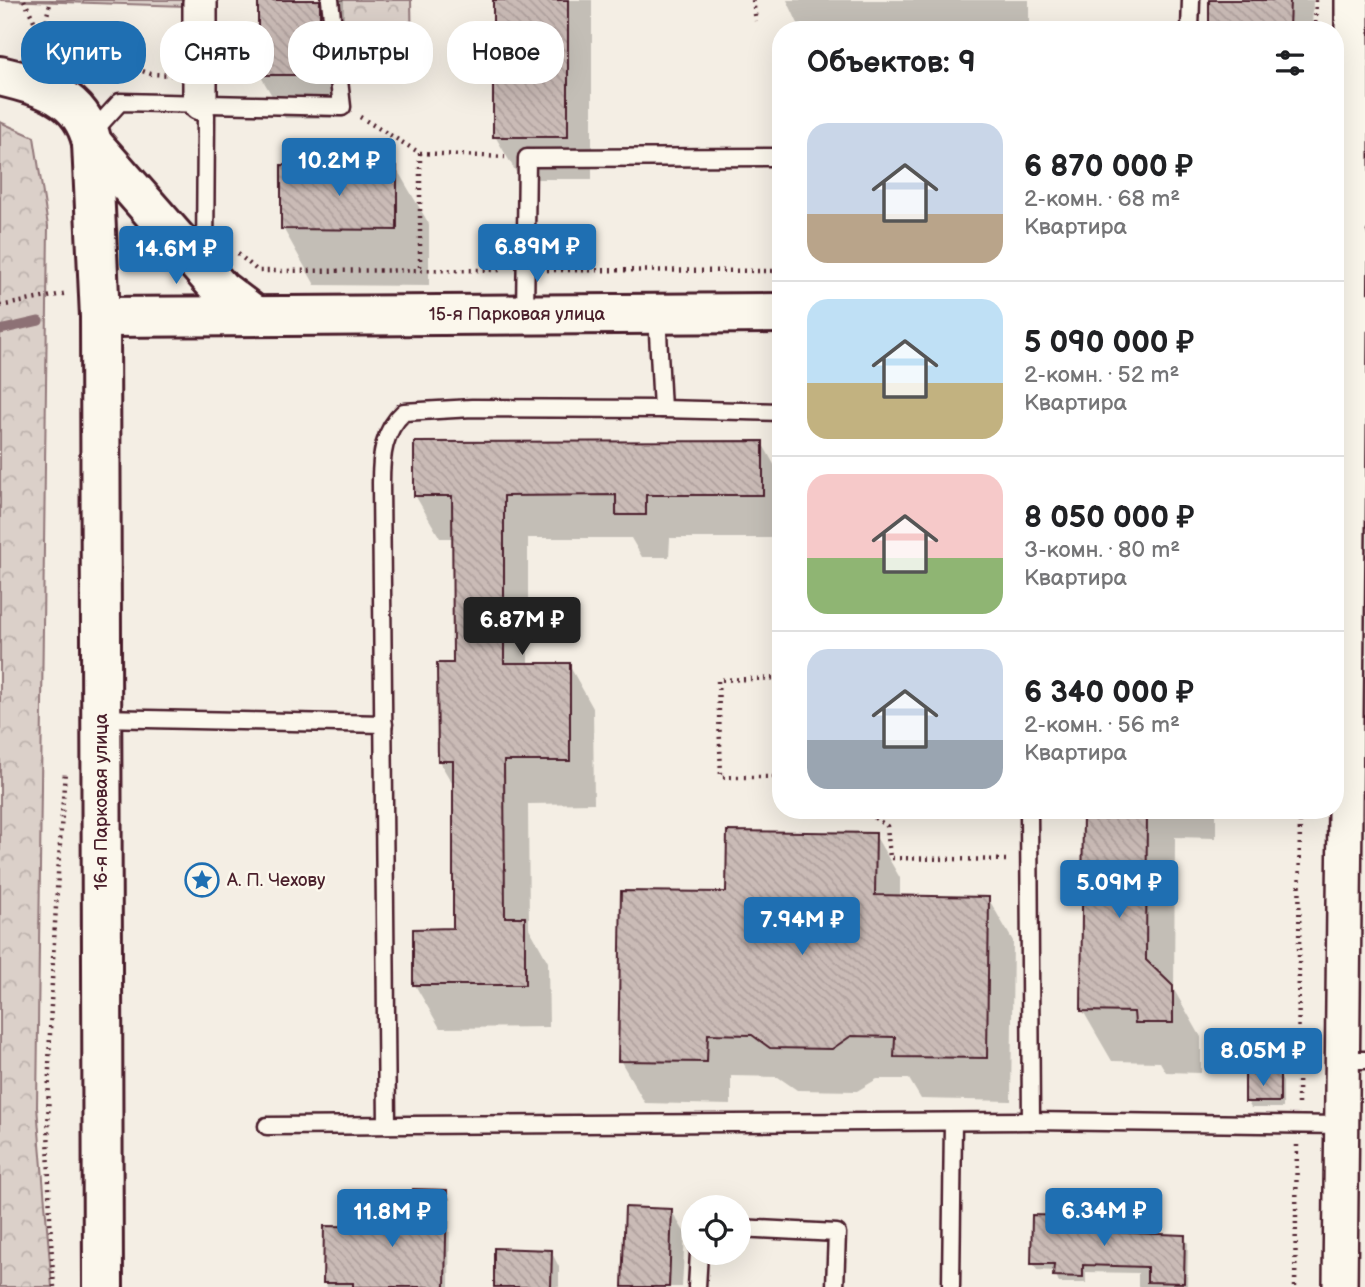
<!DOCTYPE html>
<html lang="ru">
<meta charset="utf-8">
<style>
:root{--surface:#fff;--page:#f6f6f6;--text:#202124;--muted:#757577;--line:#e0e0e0;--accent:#1f6fb2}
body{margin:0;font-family:"Balsamiq Sans",sans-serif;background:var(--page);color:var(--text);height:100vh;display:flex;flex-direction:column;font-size:26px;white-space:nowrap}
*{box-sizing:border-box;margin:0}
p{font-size:23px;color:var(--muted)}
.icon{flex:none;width:38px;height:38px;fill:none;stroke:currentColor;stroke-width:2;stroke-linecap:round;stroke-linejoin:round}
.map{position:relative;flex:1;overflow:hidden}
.details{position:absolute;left:772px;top:21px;width:572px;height:798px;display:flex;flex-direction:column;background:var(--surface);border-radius:28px;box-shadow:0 7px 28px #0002}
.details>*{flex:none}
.hud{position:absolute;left:21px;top:21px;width:646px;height:63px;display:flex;gap:14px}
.controls{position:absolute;left:681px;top:1195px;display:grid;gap:14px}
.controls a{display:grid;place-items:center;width:70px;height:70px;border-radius:50%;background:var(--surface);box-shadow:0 7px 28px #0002;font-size:35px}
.price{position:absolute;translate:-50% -60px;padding:0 16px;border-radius:7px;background:var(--accent);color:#fff;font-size:23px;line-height:46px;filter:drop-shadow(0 2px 4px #0008)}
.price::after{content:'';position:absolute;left:50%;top:42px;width:21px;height:16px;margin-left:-10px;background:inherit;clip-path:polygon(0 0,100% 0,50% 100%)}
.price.current{background:#222;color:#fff}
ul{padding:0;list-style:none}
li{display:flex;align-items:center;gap:21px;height:175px;padding:0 35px}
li+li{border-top:2px solid var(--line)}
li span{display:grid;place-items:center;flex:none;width:196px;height:140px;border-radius:21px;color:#555}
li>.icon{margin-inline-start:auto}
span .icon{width:84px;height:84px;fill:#fffc;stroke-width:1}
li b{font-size:30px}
h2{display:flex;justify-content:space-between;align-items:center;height:84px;padding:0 35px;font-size:30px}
.tag{padding:0 24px;border-radius:28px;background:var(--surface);box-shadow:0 7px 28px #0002;font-size:24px;line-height:63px}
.tag.current{background:var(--accent);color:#fff}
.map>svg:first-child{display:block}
.park{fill:url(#park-crowns);stroke:#92787a;stroke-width:2}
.shadow{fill:#0003}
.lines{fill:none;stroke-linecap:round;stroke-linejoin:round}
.stream{stroke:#8d7174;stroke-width:9}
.building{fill:url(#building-back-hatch);stroke:#4a1f2b;stroke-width:2}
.lane-casing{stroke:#4a1f2b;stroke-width:21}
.street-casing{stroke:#4a1f2b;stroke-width:38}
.secondary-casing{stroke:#4a1f2b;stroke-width:44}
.path{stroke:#4a1f2b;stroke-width:4.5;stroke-dasharray:2 5;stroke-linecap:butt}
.lane{stroke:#fbf7ec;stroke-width:16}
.street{stroke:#fbf7ec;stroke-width:33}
.secondary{stroke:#fbf7ec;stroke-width:38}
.labels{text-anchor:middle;stroke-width:5;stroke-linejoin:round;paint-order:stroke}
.street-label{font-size:18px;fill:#4a1f2b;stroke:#fbf7ec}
.poi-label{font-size:18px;fill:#4a1f2b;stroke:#fbf7ec;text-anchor:start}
</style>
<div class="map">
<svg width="1365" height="1287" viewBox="0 0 1365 1287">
<defs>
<pattern id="park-crowns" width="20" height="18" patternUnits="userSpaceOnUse" patternTransform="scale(1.75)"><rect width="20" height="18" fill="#dbd0c9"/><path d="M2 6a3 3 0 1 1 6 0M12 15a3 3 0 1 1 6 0" fill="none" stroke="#bdb2ad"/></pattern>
<pattern id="building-back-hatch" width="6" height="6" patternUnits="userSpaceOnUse" patternTransform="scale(1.75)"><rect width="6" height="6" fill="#cabbb6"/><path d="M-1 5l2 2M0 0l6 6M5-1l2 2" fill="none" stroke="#afa09d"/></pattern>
</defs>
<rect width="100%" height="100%" fill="#f4eee4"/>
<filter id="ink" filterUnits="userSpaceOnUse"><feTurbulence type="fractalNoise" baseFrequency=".0143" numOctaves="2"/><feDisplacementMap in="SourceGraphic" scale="14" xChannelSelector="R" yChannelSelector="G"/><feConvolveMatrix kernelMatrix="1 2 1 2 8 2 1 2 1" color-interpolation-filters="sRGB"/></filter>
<g filter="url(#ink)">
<g class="park">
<polygon points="0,0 186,0 186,6"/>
<polygon points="340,0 411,0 412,56 341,57"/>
<polygon points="0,122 34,137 48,226 37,1107 52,1287 0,1287"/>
</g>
<g class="shadow">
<polygon points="260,0 344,0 344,118 285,118 260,75"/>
<polygon points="495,0 592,0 592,179 520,179 495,136"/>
<polygon points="787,0 1029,0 1029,30 801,30"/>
<polygon points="1211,0 1313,0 1312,30 1211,30"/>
<polygon points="396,168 429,224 429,286 315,285 283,228"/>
<polygon points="762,443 780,475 780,538 670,538 669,557 642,557 631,538 528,538 528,665 569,665 593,708 594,803 528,804 529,928 548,962 549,1027 440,1028 415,985 455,930 455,788 439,761 455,665 454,538 440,538 415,495"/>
<polygon points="1085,810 1216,810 1216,838 1175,837 1174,990 1201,1037 1201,1073 1166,1072 1160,1062 1112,1061 1083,1011"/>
<polygon points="875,835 900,878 900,897 988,898 1013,941 1011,1101 921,1099 909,1079 877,1079 857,1091 797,1090 778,1077 731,1076 731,1105 645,1103 620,1060 727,894"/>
<polygon points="1279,1075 1283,1082 1283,1108 1251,1108 1247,1101"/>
<polygon points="446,1191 450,1198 449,1287 327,1287 325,1282 414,1229"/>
<polygon points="671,1210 685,1233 682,1287 624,1287"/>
<polygon points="1107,1219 1111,1234 1183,1236 1188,1243 1187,1287 1138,1287 1138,1273 1086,1272 1086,1283 1059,1283 1055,1271 1037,1270 1033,1263"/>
<polygon points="551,1251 559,1267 559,1287 495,1287"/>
</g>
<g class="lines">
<polyline class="stream" points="0,330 39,321"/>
</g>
<g class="building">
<rect x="258" y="0" width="62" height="75"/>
<rect x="493" y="0" width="75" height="137"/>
<polygon points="1209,0 1290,0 1289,30 1209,30"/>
<polygon points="281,165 397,166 397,230 281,229"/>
<polygon points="763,441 763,495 646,495 646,515 616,515 616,495 504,496 504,663 570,663 570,761 504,761 505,917 525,917 525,985 413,985 413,929 453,928 453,761 438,761 437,663 453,663 452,496 414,496 414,442"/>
<polygon points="1083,810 1147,810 1146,960 1173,986 1173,1023 1135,1023 1134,1012 1081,1011"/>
<polygon points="727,831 876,833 875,895 989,897 987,1058 894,1057 895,1037 851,1036 832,1049 770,1048 752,1035 708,1034 707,1062 618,1061 621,891 726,892"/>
<polygon points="1280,1073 1280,1102 1245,1102 1245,1074"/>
<polygon points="413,1189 447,1190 445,1287 353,1287 353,1283 323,1283 324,1226 412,1227"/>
<polygon points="625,1207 672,1209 669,1287 622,1287"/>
<polygon points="1032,1215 1108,1217 1108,1232 1185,1235 1184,1283 1147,1282 1147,1267 1083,1265 1083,1277 1053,1276 1054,1264 1031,1264"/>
<polygon points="494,1248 552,1250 551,1287 494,1287"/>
</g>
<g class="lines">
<defs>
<g id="lane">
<polyline points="1190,30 1191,0"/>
<polyline points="200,103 206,115 205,263"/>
<polyline points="90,135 120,102 342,107 330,0"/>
<polyline points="525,314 527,158 780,157"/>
<polyline points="657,314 662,409 780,412"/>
<polyline points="101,718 384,724"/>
<polyline points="1029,810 1031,1121 1343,1125"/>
<polyline points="1343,1060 1365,1060"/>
<path d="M387,1125L381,483C381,456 383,431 404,412L472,408L662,409"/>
<polyline points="267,1126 1031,1121"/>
<polyline points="738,1228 837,1233 835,1287"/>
<polyline points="697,1287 699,1253"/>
<polyline points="951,1287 953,1122"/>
</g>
<g id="street">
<polyline points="200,103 200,2"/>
<polyline points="1352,222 1352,0"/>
<polyline points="1340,1287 1351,239"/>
</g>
<g id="secondary">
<path d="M0,76C41,86 82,96 92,143L100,317L103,1287"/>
<polyline points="92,143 221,290 254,315"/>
<polyline points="1335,312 1365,312"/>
<polyline points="100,317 780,313"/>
</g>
</defs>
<use href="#lane" class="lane-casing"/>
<use href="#street" class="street-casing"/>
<use href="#secondary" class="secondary-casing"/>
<g class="path">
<polyline points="24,0 41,35 151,74 171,75"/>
<polyline points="753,0 756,21"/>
<polyline points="1315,30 1316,0"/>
<polyline points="42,34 51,0"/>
<polyline points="360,117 420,153 420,271"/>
<polyline points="420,153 505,157"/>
<polyline points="238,254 258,271 503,270"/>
<polyline points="547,270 780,271"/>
<polyline points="0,306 68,293"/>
<polyline points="780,678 718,680 721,777 780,777"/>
<polyline points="863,810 887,826 890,858 1007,860"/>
<polyline points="1298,1104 1300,810"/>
<path d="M54,1287C41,1115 53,943 65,771"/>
<polyline points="1295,1287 1297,1144"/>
</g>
<use href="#lane" class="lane"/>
<use href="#street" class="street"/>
<use href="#secondary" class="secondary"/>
</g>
</g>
<defs>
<symbol id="sight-ring" viewBox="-11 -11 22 22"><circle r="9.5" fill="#fbf7ec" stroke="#1f6fb2" stroke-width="1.5"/><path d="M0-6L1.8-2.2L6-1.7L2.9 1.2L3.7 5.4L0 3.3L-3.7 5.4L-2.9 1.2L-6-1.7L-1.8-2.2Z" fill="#1f6fb2"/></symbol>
</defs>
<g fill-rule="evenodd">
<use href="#sight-ring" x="183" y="861" width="38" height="38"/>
</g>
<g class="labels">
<g class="street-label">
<text x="517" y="320">15-я Парковая улица</text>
<text transform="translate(101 802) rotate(-90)" y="6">16-я Парковая улица</text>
</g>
<g class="poi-label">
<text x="227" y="886">А. П. Чехову</text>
</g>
</g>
</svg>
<div class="controls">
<a><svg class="icon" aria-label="locate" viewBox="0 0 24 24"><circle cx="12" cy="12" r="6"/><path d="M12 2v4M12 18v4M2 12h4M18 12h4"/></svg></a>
</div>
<b class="price" style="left:339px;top:198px">10.2M ₽</b>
<b class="price" style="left:537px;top:284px">6.89M ₽</b>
<b class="price" style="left:176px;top:286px">14.6M ₽</b>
<b class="price current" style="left:522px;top:657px">6.87M ₽</b>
<b class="price" style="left:1119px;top:920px">5.09M ₽</b>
<b class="price" style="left:802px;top:957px">7.94M ₽</b>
<b class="price" style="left:1263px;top:1088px">8.05M ₽</b>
<b class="price" style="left:1104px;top:1248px">6.34M ₽</b>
<b class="price" style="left:392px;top:1249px">11.8M ₽</b>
<div class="hud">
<a class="tag current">Купить</a>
<a class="tag">Снять</a>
<a class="tag">Фильтры</a>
<a class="tag">Новое</a>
</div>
<section class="details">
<h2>Объектов: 9<svg class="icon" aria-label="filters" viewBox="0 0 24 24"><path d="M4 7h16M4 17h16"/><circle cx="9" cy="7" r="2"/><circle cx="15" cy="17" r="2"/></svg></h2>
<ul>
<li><span style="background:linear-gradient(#c9d6e8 65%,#b9a48a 0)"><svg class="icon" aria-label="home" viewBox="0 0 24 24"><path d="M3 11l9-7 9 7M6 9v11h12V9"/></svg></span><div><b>6 870 000 ₽</b><p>2-комн. · 68 m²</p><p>Квартира</p></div></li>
<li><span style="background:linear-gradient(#bfe0f5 60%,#c2b280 0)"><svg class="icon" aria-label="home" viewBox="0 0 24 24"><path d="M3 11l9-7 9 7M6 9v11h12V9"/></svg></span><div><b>5 090 000 ₽</b><p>2-комн. · 52 m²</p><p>Квартира</p></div></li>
<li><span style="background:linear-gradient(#f6c9c9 60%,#8fb573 0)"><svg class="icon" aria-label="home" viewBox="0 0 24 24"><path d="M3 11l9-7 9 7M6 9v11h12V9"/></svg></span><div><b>8 050 000 ₽</b><p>3-комн. · 80 m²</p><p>Квартира</p></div></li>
<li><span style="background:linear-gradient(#c9d6e8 65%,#9aa5b1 0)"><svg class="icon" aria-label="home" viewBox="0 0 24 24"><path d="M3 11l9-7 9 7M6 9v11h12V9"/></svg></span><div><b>6 340 000 ₽</b><p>2-комн. · 56 m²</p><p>Квартира</p></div></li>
</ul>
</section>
</div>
